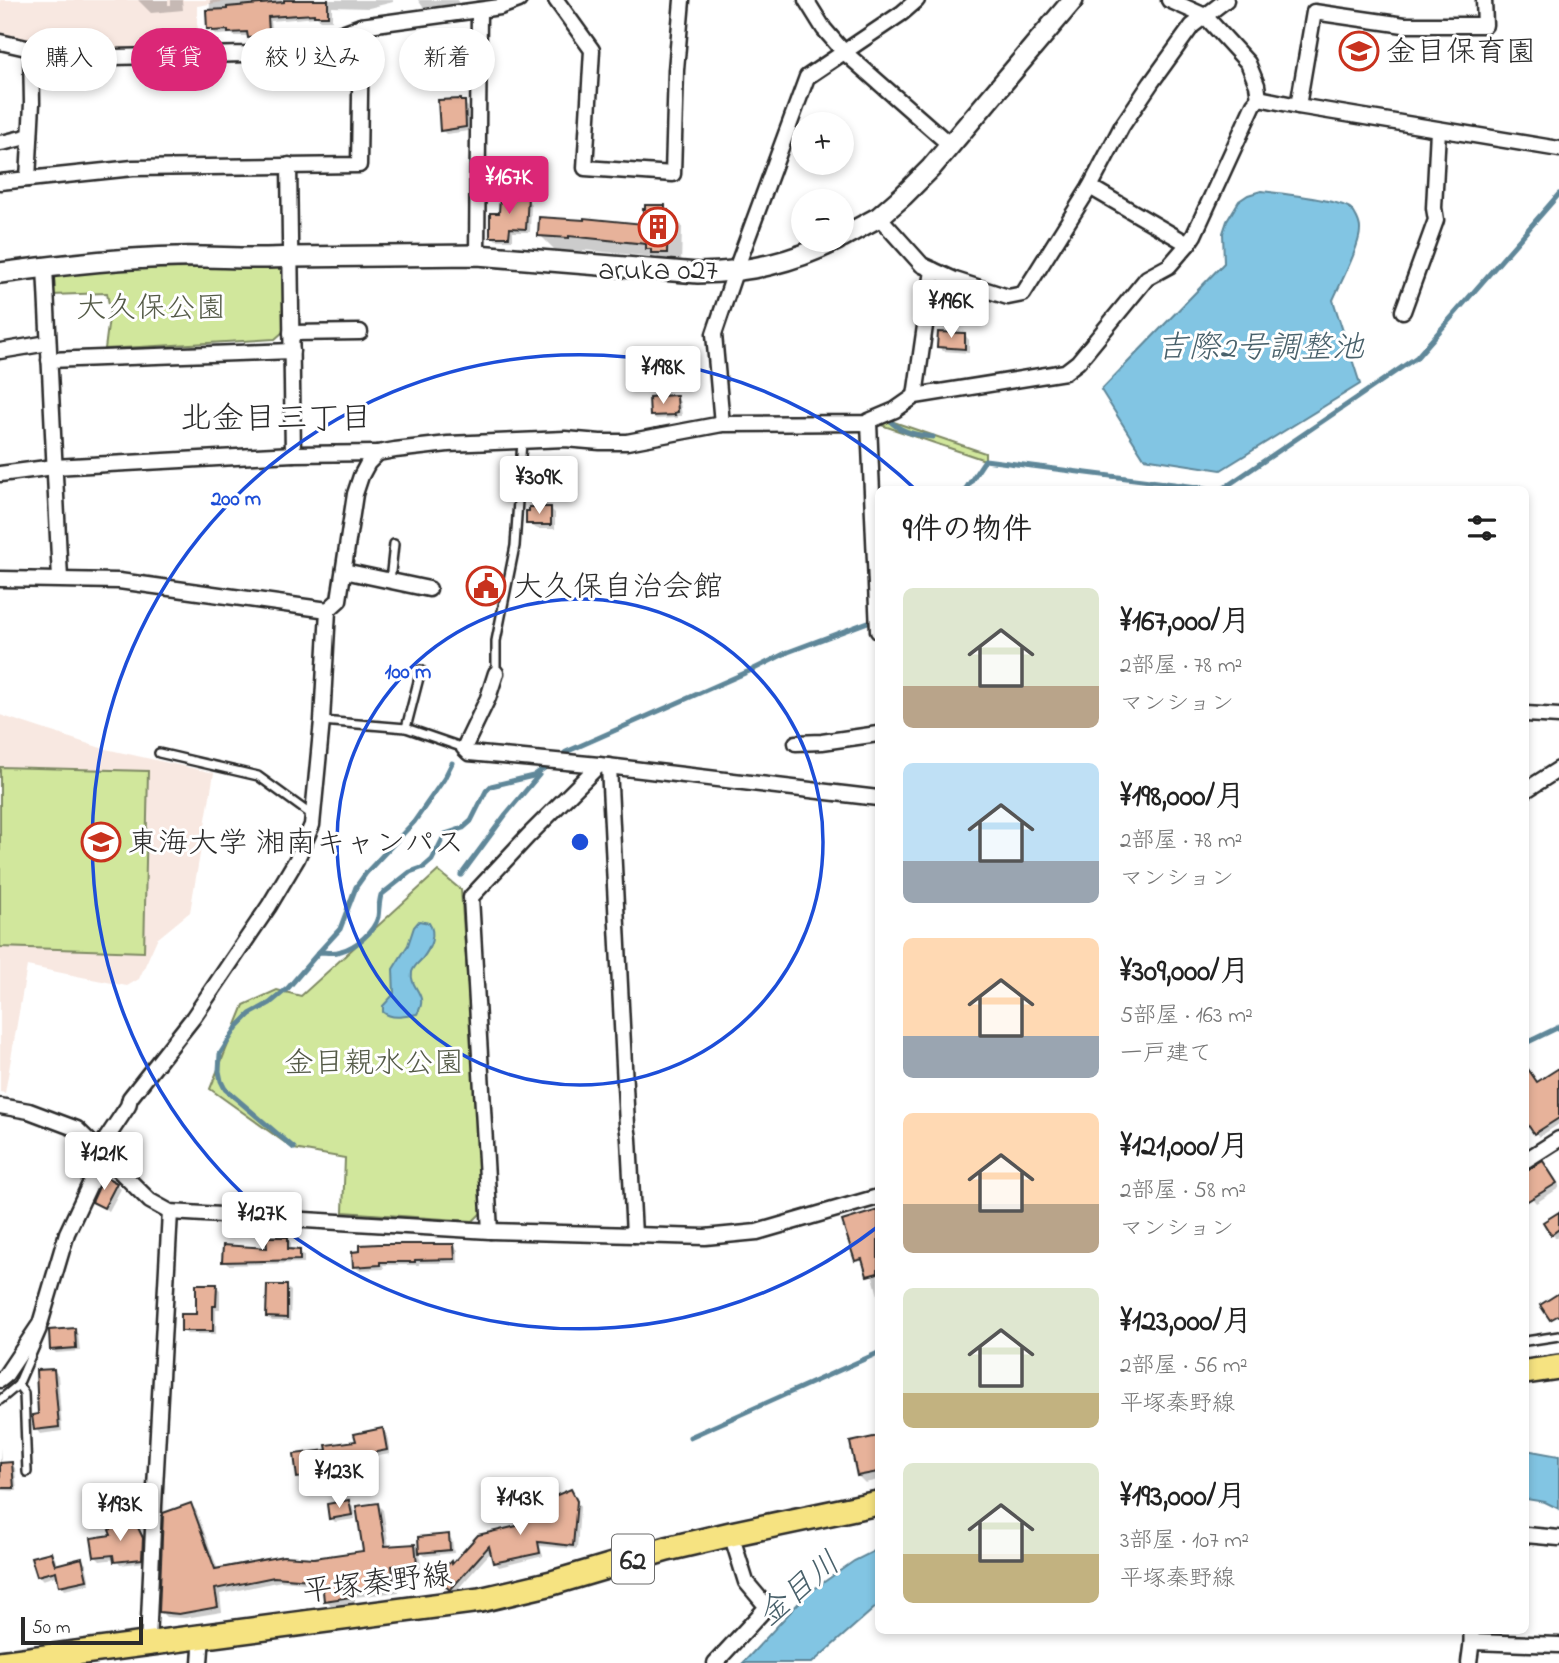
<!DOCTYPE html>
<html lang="ja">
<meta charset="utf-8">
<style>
:root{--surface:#fff;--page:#f6f6f6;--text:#222;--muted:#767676;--accent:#db2777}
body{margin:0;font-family:"Indie Flower","Klee One",sans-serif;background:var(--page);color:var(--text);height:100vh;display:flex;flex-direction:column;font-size:26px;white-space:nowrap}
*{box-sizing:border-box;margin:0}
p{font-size:23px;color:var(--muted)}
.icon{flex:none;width:38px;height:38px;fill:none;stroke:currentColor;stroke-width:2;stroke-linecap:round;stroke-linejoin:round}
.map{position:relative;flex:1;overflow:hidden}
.side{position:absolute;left:875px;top:486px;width:654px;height:1148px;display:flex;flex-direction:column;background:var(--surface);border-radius:10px;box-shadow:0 4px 10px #0003}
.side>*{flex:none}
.guide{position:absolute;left:21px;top:28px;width:665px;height:63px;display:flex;gap:14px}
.controls{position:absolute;left:791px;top:112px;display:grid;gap:14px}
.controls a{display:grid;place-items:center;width:63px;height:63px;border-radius:50%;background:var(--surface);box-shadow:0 4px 10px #0003;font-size:35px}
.scale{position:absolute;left:21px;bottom:18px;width:122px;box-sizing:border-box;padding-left:7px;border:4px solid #2b2b2b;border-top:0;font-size:19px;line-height:24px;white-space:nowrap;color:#2b2b2b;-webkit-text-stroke:5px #fff;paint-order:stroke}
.price{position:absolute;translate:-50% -60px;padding:0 16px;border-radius:7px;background:#fff;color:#222;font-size:23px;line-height:46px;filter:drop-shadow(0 2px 4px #0008)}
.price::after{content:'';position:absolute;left:50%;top:42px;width:21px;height:16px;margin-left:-10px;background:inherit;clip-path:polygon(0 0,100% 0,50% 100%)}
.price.selected{background:var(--accent);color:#fff}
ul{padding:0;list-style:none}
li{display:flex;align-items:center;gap:21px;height:175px;padding:0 28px}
li span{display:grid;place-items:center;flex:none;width:196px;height:140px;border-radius:10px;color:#555}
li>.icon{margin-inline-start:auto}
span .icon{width:84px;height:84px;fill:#fffc;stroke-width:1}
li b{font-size:30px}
h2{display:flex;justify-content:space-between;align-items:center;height:84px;padding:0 28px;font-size:30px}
.tag{padding:0 24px;border-radius:32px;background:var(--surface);box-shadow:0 4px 10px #0003;font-size:24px;line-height:63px}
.tag.selected{background:var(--accent);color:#fff}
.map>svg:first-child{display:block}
.built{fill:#f8e8e1}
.green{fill:#d1e79c;stroke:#7e8964;stroke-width:2}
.water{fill:#82c5e3;stroke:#5f8799;stroke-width:2}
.shadow{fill:#0003}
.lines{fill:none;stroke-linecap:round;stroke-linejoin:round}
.stream{stroke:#5f8799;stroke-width:5}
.building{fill:#e7b29a;stroke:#2b2b2b;stroke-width:2}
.lane-casing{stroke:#2b2b2b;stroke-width:12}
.street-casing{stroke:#2b2b2b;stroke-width:19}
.secondary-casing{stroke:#2b2b2b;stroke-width:24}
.primary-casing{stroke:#2b2b2b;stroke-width:28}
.lane{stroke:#fff;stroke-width:7}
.street{stroke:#fff;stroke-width:14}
.secondary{stroke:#fff;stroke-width:19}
.primary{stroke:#f6e381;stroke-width:23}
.ring{fill:none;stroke:#1d4ed8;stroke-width:3.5}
.labels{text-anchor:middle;stroke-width:6;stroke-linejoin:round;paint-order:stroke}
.shield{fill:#fff;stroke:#6b6b6b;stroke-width:2}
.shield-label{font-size:28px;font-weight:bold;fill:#2b2b2b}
.poi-label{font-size:30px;fill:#2b2b2b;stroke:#fff;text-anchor:start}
.park-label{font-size:30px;fill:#545a47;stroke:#fff}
.street-label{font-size:30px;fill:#2b2b2b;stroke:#fff}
.water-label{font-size:32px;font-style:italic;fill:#49616b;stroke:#fff}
.neighbourhood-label{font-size:32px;fill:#2b2b2b;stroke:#fff}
.centre{fill:#1d4ed8;stroke:#fff;stroke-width:3.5}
.ring-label{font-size:21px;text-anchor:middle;font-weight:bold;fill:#1d4ed8;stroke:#fff;stroke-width:6;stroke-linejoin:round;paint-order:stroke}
</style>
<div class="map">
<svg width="1559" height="1663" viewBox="0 0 1559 1663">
<rect width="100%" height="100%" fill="#fff"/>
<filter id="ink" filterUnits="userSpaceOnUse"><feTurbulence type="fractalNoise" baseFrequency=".0143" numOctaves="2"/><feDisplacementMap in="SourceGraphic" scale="14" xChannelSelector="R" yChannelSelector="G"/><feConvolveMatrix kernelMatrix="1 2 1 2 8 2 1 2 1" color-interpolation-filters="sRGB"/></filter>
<g filter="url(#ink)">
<g class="built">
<polygon points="0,0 229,0 229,1 197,6 197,24 203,50 115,52 27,42 0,33"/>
<polygon points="0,715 101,748 214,773 190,912 157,939 139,979 127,986 27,966 5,1093 0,1092"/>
</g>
<g class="green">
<polygon points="277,267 283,272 283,332 275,339 105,349 110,310 107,293 52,295 50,272 106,269"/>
<polygon points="879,417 985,453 985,460 869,421"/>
<polygon points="0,767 148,771 144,952 0,947"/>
<polygon points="438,871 461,890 484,1210 473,1221 343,1212 345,1158 294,1149 210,1089 244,1005 277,990 301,996"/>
</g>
<g class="water">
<path d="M1261,191C1278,193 1341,200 1351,209C1355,213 1360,223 1360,229C1361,244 1340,284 1333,300L1360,384L1221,470L1144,458L1101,390L1224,263L1223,233L1227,221L1239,201L1248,195Z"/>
<path d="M419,921L429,923C437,934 430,949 422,959C418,963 414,966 412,972C409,989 430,994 417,1014C406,1016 392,1020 383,1012V1006L394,994L393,969L408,945L414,927Z"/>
<polygon points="1526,1450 1559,1456 1559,1509 1545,1502 1526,1499"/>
<polygon points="878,1549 878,1605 812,1663 743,1663 807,1594 854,1561"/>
</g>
<g class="shadow">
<polygon points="138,0 168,0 168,5 171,5 171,0 182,0 183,10 151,13"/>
<polygon points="210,0 396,0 393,0 393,2 369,8 332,7 332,20 320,20 317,17 271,21 273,36 271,36 271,40 254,41 250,36 234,36 232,34 218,35 213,32 209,28"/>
<polygon points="418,0 458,0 458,6 423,7"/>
<polygon points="464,103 468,107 469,131 446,134 442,130"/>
<polygon points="527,199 531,204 530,232 513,232 513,240 496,240 492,236 501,215"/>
<polygon points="665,207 682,226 681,267 667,267 657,257 583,250 583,251 555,250 540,235 645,226"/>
<polygon points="965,335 969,340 969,353 943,351 939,347"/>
<polygon points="676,398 680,402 682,416 678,416 678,418 656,419 651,415"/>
<polygon points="551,509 555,513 555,529 538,529 533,527 528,523"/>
<polygon points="499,579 503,584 497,604 479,599 474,594"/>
<polygon points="1559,1070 1559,1090 1546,1098 1559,1119 1559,1124 1539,1137 1531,1126 1526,1130 1526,1071 1537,1084"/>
<polygon points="1543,1163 1559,1185 1559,1188 1536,1203 1526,1190 1526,1173"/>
<polygon points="105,1179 116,1185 121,1189 109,1211 99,1206 94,1202"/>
<polygon points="877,1212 878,1214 878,1296 873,1276 869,1275 864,1260 858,1262 857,1260"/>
<polygon points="1559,1214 1559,1236 1556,1238 1552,1234"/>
<polygon points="287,1238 291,1243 291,1251 300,1252 304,1256 304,1263 228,1265 224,1261 268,1250"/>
<polygon points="454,1246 458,1250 458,1263 419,1263 419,1265 383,1265 384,1269 359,1270 355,1266"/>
<polygon points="216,1286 220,1290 220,1309 216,1309 216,1334 187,1334 183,1330 197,1316"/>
<polygon points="286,1287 291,1291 290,1321 272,1321 268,1317"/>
<polygon points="74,1330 78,1334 80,1351 56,1353 52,1349"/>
<polygon points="54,1371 58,1375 62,1431 40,1434 36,1429"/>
<polygon points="383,1430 387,1435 390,1454 355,1460 355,1464 324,1468 325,1479 303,1481 298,1477 329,1452 358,1443"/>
<polygon points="878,1438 878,1480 865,1483 858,1476 852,1443"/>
<polygon points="0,1447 1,1465 11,1464 15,1468 17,1491 0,1490"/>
<polygon points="570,1491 574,1495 580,1507 577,1549 540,1546 543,1556 499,1567 495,1562 492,1551 455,1592 439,1578 453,1565 523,1526 555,1504"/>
<polygon points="349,1502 353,1506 355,1519 335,1522 331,1518"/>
<polygon points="191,1505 196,1510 218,1570 314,1560 365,1552 378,1505 383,1510 389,1547 415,1545 421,1552 448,1536 452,1540 454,1553 425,1556 420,1551 421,1569 397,1571 399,1592 355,1597 355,1602 331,1605 326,1600 324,1585 281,1581 220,1594 222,1612 185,1618 166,1617 161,1612"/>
<polygon points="134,1521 138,1525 147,1543 146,1562 120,1565 116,1559 100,1561 96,1557 113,1536"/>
<polygon points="51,1554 55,1558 57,1566 81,1560 86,1564 90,1584 65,1590 61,1585 58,1575 43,1580 38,1575"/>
</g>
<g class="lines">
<g class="stream">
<path d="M892,423C904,433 917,435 933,437"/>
<polyline points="965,490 985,460 1221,490 1417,357 1559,194"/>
<polyline points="560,757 566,752 754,669 788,652 868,622"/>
<polyline points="461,875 506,814 539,775"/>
<polyline points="319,952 340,929 356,887 366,873 414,822 444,779 452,763"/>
<polyline points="1526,1043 1559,1027"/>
<path d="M294,1148L225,1089L221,1081L219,1071L220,1054L237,1027L250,1014L270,1003L288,988L319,952C326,952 334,954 341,951C356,947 374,932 378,917C379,910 379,902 381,895L410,872L424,867L432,860L445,834L463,828L471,821L486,791L491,786L533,776L552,763"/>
<polyline points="690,1437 878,1353"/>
</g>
</g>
<g class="building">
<polygon points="284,0 328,0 328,16 314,16 314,14 268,17 269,32 268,32 268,36 248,38 247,32 228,33 228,30 212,31 212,29 207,29 206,10 227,9 227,7 284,2"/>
<polygon points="461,99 461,101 465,101 466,127 440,131 438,100"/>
<polygon points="500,196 528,197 526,229 510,228 509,237 490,237 490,213 499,213"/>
<polygon points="645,205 665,205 665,210 668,210 667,253 651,253 651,249 646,249 646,244 569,236 569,238 538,236 539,217 584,220 584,218 643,224 643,209 645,209"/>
<polygon points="938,332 965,333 965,349 937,347"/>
<polygon points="674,395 677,396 678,412 674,413 675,415 650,416 649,397"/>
<polygon points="529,507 551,507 551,525 532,525 532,524 526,524 526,511 529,511"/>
<polygon points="479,572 500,578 493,601 473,595"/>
<polygon points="1526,1066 1537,1082 1559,1068 1559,1118 1534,1134 1526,1122"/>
<polygon points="1543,1161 1557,1183 1526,1202 1526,1171"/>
<polygon points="104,1176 117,1183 104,1208 92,1202"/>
<polygon points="878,1210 878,1273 867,1276 862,1259 855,1261 842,1221"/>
<polygon points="1559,1212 1559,1229 1551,1235 1543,1222"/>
<polygon points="266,1237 288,1237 288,1249 300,1250 300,1260 222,1262 223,1245 267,1248"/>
<polygon points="379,1244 454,1244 455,1259 415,1260 415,1262 380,1262 380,1265 353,1267 352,1252 360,1251 360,1245"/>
<polygon points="196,1284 217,1284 216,1306 213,1306 213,1331 181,1331 181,1314 196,1314"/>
<polygon points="267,1285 287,1285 287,1318 266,1317"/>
<polygon points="1559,1293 1559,1315 1550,1320 1540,1305"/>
<polygon points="75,1328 76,1348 50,1350 49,1330"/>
<polygon points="54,1369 59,1427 34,1430 32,1415 38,1414 36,1370"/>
<polygon points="383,1428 387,1450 351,1457 352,1460 320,1464 321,1475 297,1478 294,1454 327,1450 326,1445 356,1441 354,1434"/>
<polygon points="878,1436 878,1472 857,1476 850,1442"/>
<polygon points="12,1462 14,1488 0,1488 0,1463"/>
<polygon points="571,1489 577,1501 573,1546 538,1542 540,1553 493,1563 489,1546 450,1590 436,1578 451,1561 452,1564 478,1535 521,1525 517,1511 552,1503 550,1498"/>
<polygon points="349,1500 352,1515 329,1519 327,1504"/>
<polygon points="191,1503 215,1569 283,1556 314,1558 363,1551 356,1506 378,1503 385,1546 415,1544 417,1564 392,1566 394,1587 350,1592 351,1597 324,1601 322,1581 274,1577 215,1589 218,1607 179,1614 159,1612 163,1513"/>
<polygon points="134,1519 143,1538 142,1559 114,1562 113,1555 94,1557 91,1538 111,1535 109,1530"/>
<polygon points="449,1534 450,1550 419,1553 418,1537"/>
<polygon points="51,1552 55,1565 82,1558 87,1580 59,1586 56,1571 37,1576 31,1557"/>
</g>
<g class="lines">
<defs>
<g id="lane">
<polyline points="390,581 394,544"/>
<polyline points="496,673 496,641 515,546 522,441"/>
<polyline points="322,721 406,728 464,748"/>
<polyline points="406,728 421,670"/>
<polyline points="159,753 258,776 313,816"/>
<polyline points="1526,1341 1559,1336"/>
<polyline points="18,1385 24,1393 27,1472"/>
<polyline points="0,1400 18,1385 42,1330"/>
</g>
<g id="street">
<polyline points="556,0 592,50 585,168 673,174 676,70 682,0"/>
<polyline points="806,0 824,29 843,51 950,145"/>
<polyline points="0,42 31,49 113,57 246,54 283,51 313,44 361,26 500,7 519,0"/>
<polyline points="1259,98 1298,106 1559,149"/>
<polyline points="1298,106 1314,12 1404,25 1485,25 1484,0"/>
<polyline points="0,143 6,142 30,136"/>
<polyline points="289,165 293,454"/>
<polyline points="28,179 32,103 31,49"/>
<polyline points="0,182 133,168 359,165 361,26"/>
<polyline points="1090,187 1188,244"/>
<polyline points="879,217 922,265 955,280 1008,297 1023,294 1090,187 1122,126 1151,83 1192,26 1226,0"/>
<polyline points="477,255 479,10"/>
<polyline points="45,267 60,579"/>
<polyline points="1403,311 1436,220 1434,208 1438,130"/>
<polyline points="291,333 360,332"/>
<polyline points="0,351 48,343"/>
<polyline points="49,360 292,351"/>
<polyline points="915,396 933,270"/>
<polyline points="869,423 878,631"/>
<polyline points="722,424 714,334 735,272 807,77 902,13 917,0"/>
<polyline points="0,474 54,467 293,454 378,453"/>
<polyline points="344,571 429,589"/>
<polyline points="0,579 119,581 328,610"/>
<polyline points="496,673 488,698 464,748 469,753 599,765 878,798"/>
<polyline points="1526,714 1559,716"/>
<polyline points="796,743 822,742 878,734"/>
<polyline points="609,766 627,1125 629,1139 634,1235"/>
<polyline points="1526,790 1559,769"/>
<polyline points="0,1106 29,1111 77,1129 150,1201 170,1212 490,1231 705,1237 757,1232 878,1197"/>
<polyline points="1526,1160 1559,1139"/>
<polyline points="490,1231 471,897 528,836 599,765"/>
<polyline points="0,1380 5,1376 40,1324 67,1233 104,1154 104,1142 128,1106 130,1098 193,1018 269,906 297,859 312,825 322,721 328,610 339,600 355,494 361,476 368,463 378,453 395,450 448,444 565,439 600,442 627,442 722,424 869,423 869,421 895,410 915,396 1065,372 1078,362 1147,278 1169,266 1188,244 1194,235 1254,104 1259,98 1257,85 1248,63 1205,16 1169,0"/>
<polyline points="1526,1535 1559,1538"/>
<polyline points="1473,1642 1559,1645"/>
<polyline points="148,1643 154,1506 170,1212"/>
<polyline points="200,1663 202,1635"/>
<polyline points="715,1663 767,1607 746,1582 731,1534"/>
<path d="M1469,1663C1470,1652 1473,1642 1471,1631"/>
</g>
<g id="secondary">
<polyline points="842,237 879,217 903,196 931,168 1073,0"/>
<path d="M0,273C59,265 118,258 177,257C214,256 252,260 290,257L477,255L698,273C750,272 791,263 837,240"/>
</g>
<g id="primary">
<polyline points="1526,1372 1559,1367"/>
<polyline points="0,1663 480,1600 552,1583 667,1549 731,1534 878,1503"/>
</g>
</defs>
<use href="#lane" class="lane-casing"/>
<use href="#street" class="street-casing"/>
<use href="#secondary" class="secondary-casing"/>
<use href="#primary" class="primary-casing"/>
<use href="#lane" class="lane"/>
<use href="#street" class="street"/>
<use href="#secondary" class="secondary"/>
<use href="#primary" class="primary"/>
</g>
</g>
<g class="ring">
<circle cx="580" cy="842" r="243"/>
<path d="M876 1228A487 487 0 1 1 915 489"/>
</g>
<defs>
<symbol id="school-ring" viewBox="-11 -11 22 22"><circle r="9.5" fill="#fff" stroke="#c8321e" stroke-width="1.5"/><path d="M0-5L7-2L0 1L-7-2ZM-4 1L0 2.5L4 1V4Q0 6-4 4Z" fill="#c8321e"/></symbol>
<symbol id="building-ring" viewBox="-11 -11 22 22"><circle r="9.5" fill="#fff" stroke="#c8321e" stroke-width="1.5"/><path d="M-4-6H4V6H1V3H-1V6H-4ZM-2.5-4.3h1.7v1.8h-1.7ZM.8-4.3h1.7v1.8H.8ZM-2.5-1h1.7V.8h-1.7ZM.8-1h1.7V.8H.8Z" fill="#c8321e"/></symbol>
<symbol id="civic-ring" viewBox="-11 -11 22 22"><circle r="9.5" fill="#fff" stroke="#c8321e" stroke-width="1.5"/><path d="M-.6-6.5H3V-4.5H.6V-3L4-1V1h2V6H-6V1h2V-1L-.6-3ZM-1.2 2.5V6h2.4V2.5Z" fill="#c8321e"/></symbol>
<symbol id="university-ring" viewBox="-11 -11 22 22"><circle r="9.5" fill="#fff" stroke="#c8321e" stroke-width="1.5"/><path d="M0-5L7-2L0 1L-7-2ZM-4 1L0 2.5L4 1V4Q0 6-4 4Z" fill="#c8321e"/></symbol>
</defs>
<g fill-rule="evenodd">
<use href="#school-ring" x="1337" y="29" width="44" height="44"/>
<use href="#building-ring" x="636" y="205" width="44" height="44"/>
<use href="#civic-ring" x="464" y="564" width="44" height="44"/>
<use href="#university-ring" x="79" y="820" width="44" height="44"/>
</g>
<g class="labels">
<rect class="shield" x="612" y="1534.5" width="42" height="49" rx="5"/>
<g class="shield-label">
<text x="633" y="1569">62</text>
</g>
<g class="poi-label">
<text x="1386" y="61">金目保育園</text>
<text x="658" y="279" text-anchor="middle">aruka 027</text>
<text x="513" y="596">大久保自治会館</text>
<text x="128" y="852">東海大学 湘南キャンパス</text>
</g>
<g class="park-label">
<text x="151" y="317">大久保公園</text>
<text x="374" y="1072">金目親水公園</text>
</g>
<g class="street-label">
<text transform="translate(377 1582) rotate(-7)" y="10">平塚秦野線</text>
</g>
<g class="water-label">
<text x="1260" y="357">吉際2号調整池</text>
<text transform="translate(798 1588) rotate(-40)" y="11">金目川</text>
</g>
<g class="neighbourhood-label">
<text x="276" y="428">北金目三丁目</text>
</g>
</g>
<circle cx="580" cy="842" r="10" class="centre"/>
<g class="ring-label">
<text x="236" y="505">200 m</text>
<text x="408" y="678">100 m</text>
</g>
</svg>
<div class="controls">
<a>+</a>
<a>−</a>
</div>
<div class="scale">50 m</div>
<b class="price selected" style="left:509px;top:216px">¥167K</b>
<b class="price" style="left:951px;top:340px">¥196K</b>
<b class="price" style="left:663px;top:406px">¥198K</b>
<b class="price" style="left:539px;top:516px">¥309K</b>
<b class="price" style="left:104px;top:1192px">¥121K</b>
<b class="price" style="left:262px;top:1252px">¥127K</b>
<b class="price" style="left:339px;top:1510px">¥123K</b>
<b class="price" style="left:520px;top:1537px">¥143K</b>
<b class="price" style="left:120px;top:1543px">¥193K</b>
<div class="guide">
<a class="tag">購入</a>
<a class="tag selected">賃貸</a>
<a class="tag">絞り込み</a>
<a class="tag">新着</a>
</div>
<section class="side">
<h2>9件の物件<svg class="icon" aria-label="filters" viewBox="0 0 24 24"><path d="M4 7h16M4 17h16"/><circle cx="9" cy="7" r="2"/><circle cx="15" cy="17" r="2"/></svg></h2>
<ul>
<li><span style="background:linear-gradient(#dfe7d0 70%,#b9a48a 0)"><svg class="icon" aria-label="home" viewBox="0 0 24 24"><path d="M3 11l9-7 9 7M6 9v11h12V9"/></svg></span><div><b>¥167,000/月</b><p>2部屋 · 78 m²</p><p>マンション</p></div></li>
<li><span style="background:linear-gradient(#bfe0f5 70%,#9aa5b1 0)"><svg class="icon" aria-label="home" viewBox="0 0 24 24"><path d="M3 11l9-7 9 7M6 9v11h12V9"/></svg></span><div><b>¥198,000/月</b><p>2部屋 · 78 m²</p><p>マンション</p></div></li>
<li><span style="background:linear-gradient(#ffd9b3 70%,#9aa5b1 0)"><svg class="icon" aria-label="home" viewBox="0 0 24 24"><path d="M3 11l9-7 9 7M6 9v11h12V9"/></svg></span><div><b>¥309,000/月</b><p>5部屋 · 163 m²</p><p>一戸建て</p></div></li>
<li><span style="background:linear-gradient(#ffd9b3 65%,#b9a48a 0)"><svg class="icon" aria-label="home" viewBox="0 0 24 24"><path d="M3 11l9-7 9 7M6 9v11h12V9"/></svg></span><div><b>¥121,000/月</b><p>2部屋 · 58 m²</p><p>マンション</p></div></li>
<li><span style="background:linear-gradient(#dfe7d0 75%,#c2b280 0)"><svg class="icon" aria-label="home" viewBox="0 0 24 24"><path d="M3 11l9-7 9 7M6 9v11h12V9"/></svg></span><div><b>¥123,000/月</b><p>2部屋 · 56 m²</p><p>平塚秦野線</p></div></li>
<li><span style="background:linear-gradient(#dfe7d0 65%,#c2b280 0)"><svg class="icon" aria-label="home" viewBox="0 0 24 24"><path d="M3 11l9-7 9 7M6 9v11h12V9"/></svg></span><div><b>¥193,000/月</b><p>3部屋 · 107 m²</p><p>平塚秦野線</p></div></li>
</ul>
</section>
</div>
